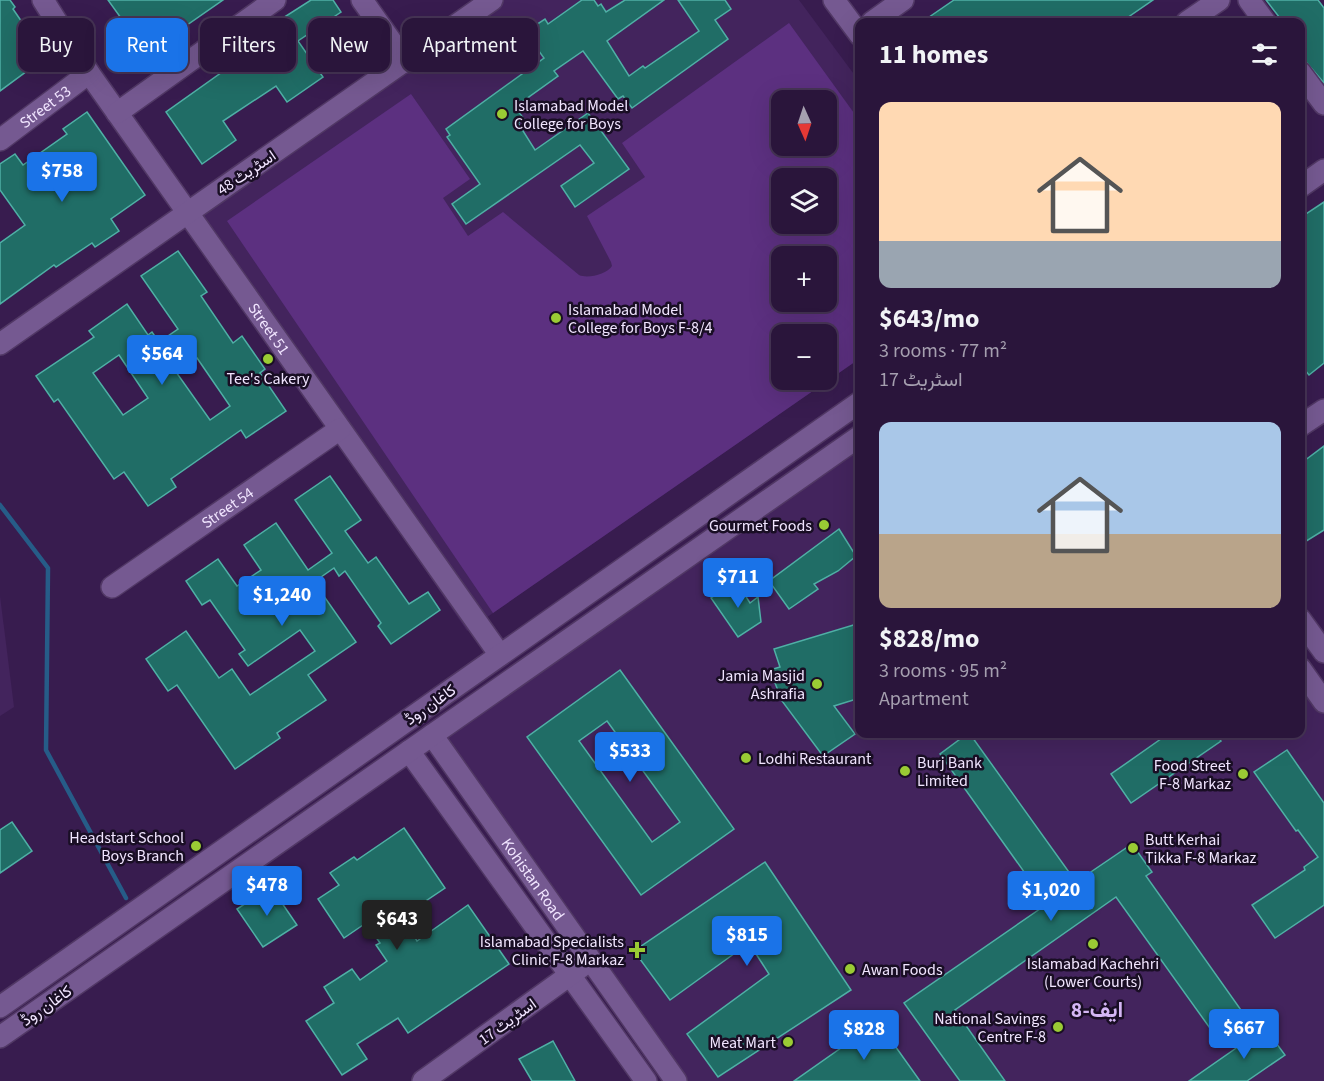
<!DOCTYPE html>
<meta charset="utf-8">
<style>
:root{--surface:#2a153b;--page:#362246;--text:#f1f3f6;--muted:#a59faf;--line:#463455;--accent:#1a73e8}
body{margin:0;font-family:"Source Sans 3",Vazirmatn,sans-serif;background:var(--page);color:var(--text);height:100vh;display:flex;flex-direction:column;font-size:22px;white-space:nowrap}
*{box-sizing:border-box;margin:0}
p{font-size:20px;color:var(--muted)}
.icon{flex:none;width:33px;height:33px;fill:none;stroke:currentColor;stroke-width:2;stroke-linecap:round;stroke-linejoin:round}
.map{position:relative;flex:1;overflow:hidden}
.sheet{position:absolute;left:855px;top:18px;width:450px;height:720px;display:flex;flex-direction:column;background:var(--surface);border-radius:12px;box-shadow:0 6px 24px #0002,0 0 0 2px var(--line)}
.sheet>*{flex:none}
.hud{position:absolute;left:18px;top:18px;width:570px;height:54px;display:flex;gap:12px}
.needle{width:39px;rotate:177deg}
.fabs{position:absolute;left:771px;top:90px;display:grid;gap:12px}
.fabs a{display:grid;place-items:center;width:66px;height:66px;border-radius:12px;background:var(--surface);box-shadow:0 6px 24px #0002,0 0 0 2px var(--line);font-size:30px}
.price{position:absolute;translate:-50% -51px;padding:0 14px;border-radius:6px;background:var(--accent);color:#fff;font-size:20px;line-height:39px;filter:drop-shadow(0 2px 3px #0008)}
.price::after{content:'';position:absolute;left:50%;top:36px;width:18px;height:14px;margin-left:-9px;background:inherit;clip-path:polygon(0 0,100% 0,50% 100%)}
.price.selected{background:#222;color:#fff}
ul{padding:0;list-style:none}
li{display:grid;align-content:center;gap:12px;height:318px;padding:0 24px}
li span{display:grid;place-items:center;height:186px;border-radius:12px;color:#555}
li>.icon{margin-inline-start:auto}
span .icon{width:108px;height:108px;fill:#fffc;stroke-width:1}
li b{font-size:26px}
h2{display:flex;justify-content:space-between;align-items:center;height:72px;padding:0 24px;font-size:26px}
.tag{padding:0 21px;border-radius:12px;background:var(--surface);box-shadow:0 6px 24px #0002,0 0 0 2px var(--line);font-size:21px;line-height:54px}
.tag.selected{background:var(--accent);color:#fff}
.map>svg:first-child{display:block}
.built{fill:#43245d;fill-rule:evenodd}
.green{fill:#5c3080;fill-rule:evenodd}
.lines{fill:none;stroke-linecap:round;stroke-linejoin:round}
.stream{stroke:#265c88;stroke-width:4.5}
.building{fill:#206d66;stroke:#4fb0a6;stroke-width:1.5;fill-rule:evenodd}
.minor-casing{stroke:#513865;stroke-width:24}
.minor{stroke:#755991;stroke-width:21}
.poi-dot{fill:#9acb34;stroke:#190e24;stroke-width:2}
.labels{text-anchor:middle;stroke-width:5;stroke-linejoin:round;paint-order:stroke}
.poi-label{font-size:16px;fill:#f1e5ff;stroke:#190e24;text-anchor:end}
.street-label{font-size:16px;fill:#f1e5ff;stroke:#190e24}
.district-label{font-size:22px;font-weight:bold;fill:#d4b6f4;stroke:#190e24}
</style>
<div class="map">
<svg width="1324" height="1081" viewBox="0 0 1324 1081">
<rect width="100%" height="100%" fill="#381c4f"/>
<g class="built">
<path d="M499,0H799L859,81V359L467,631L184,218ZM782,100H826V146H782ZM782,178H826V224H782ZM782,256H826V302H782ZM782,334H826V380H782Z"/>
<polygon points="859,437 860,734 1300,734 1301,668 1324,702 1324,1081 676,1081 432,735"/>
<polygon points="0,596 14,707 0,716"/>
</g>
<path class="green" d="M789,23L859,120V359L493,613L227,221L411,94L470,179L443,198L468,236L503,212L579,275C588,279 607,274 612,266L611,262L587,216L645,177L622,143ZM782,100H826V146H782ZM782,178H826V224H782ZM782,256H826V302H782ZM782,334H826V380H782Z"/>
<g class="lines">
<polyline class="stream" points="0,505 48,568 46,750 126,898"/>
</g>
<g class="building">
<polygon points="0,0 10,0 15,7 13,9 46,57 0,91"/>
<polygon points="108,0 223,0 131,64 106,28 121,18"/>
<polygon points="311,0 333,0 341,12 298,41 323,77 287,102 276,86 223,121 236,140 202,164 166,112 253,50 247,41"/>
<polygon points="582,0 594,0 598,6 601,4 606,12 625,0 664,0 607,41 629,76 643,66 645,68 699,31 678,0 725,0 731,9 715,20 728,39 632,108 623,96 618,99 583,51 554,71 558,76 515,107 524,119 518,123 535,150 588,113 629,169 575,207 561,186 594,163 580,145 466,224 452,204 480,184 447,137 450,135 446,129 544,58 525,32 545,19 548,24"/>
<polygon points="954,0 1153,0 1121,22 922,22"/>
<polygon points="1266,0 1318,0 1324,8 1324,83 1300,55 1300,22 1283,22"/>
<polygon points="87,112 145,195 111,219 119,231 95,247 92,243 56,267 54,265 0,304 0,243 25,225 0,190 0,164 15,154 23,165 67,134 63,129"/>
<polygon points="1324,202 1324,363 1309,375 1300,364 1300,218"/>
<path d="M178,251L207,292L201,296L233,343L242,336L265,369L260,373L286,411L246,438L241,430L171,479L176,487L148,506L124,472L114,479L58,399L54,402L36,376L94,337L89,331L127,304L148,335L152,332L159,342L178,329L141,276ZM119,355L148,398L123,415L93,373ZM197,358L230,406L210,420L176,372Z"/>
<polygon points="1324,446 1324,530 1300,545 1300,464"/>
<polygon points="330,476 361,520 345,531 368,563 376,557 409,604 428,592 440,610 391,644 378,626 381,623 345,571 339,576 334,568 314,582 356,642 308,675 326,700 277,733 280,738 235,769 177,685 168,691 146,659 186,631 219,678 232,669 250,695 315,651 300,630 248,666 239,654 245,650 210,600 202,605 186,581 218,559 237,586 261,570 244,545 276,523 308,570 332,553 295,500"/>
<polygon points="839,529 856,556 838,571 814,584 818,589 789,609 769,581"/>
<polygon points="736,581 750,603 758,597 761,622 738,637 711,598"/>
<polygon points="860,623 860,698 834,706 855,734 823,756 782,701 770,670 780,667 774,649"/>
<path d="M620,670L734,829L641,895L527,737ZM607,721L680,822L652,842L579,741Z"/>
<polygon points="967,734 970,734 1076,882 1132,844 1152,872 1146,876 1241,1010 1212,1031 1116,897 955,1010 1005,1081 960,1081 904,1003 1047,904 940,754"/>
<polygon points="1168,734 1216,734 1221,741 1131,803 1111,774"/>
<polygon points="1287,750 1324,803 1324,905 1275,938 1252,905 1305,870 1304,867 1318,857 1298,830 1296,831 1254,772"/>
<polygon points="12,822 32,851 0,873 0,830"/>
<polygon points="404,828 445,888 402,917 417,941 468,905 509,964 408,1033 398,1018 357,1044 367,1059 342,1075 306,1021 334,1003 324,987 352,969 360,980 387,961 376,945 380,943 366,923 344,938 318,899 339,885 330,873 354,857 357,860"/>
<polygon points="765,862 851,990 718,1077 687,1034 769,974 749,943 670,1000 634,951"/>
<polygon points="271,887 297,925 263,947 237,909"/>
<polygon points="878,1022 920,1081 794,1081"/>
<polygon points="1265,1028 1285,1055 1247,1081 1189,1081"/>
<polygon points="553,1041 575,1081 532,1081 519,1059"/>
</g>
<g class="lines">
<defs>
<g id="minor">
<path id="s1" d="M43,0L89,73L500,655"/>
<polyline points="362,0 406,62"/>
<polyline points="834,0 860,35"/>
<polyline points="1249,0 1265,22"/>
<polyline points="872,22 903,0"/>
<polyline points="1187,22 1219,0"/>
<polyline points="1300,72 1324,104"/>
<polyline points="117,113 275,0"/>
<path id="s2" d="M0,140L89,73"/>
<polyline points="1300,187 1324,170"/>
<polyline points="0,344 492,0"/>
<polyline points="1300,426 1324,410"/>
<path id="s3" d="M112,587L340,429"/>
<polyline points="1300,619 1324,652"/>
<polyline points="1300,668 1324,702"/>
<path id="s4" d="M432,735L676,1081"/>
<polyline points="409,751 646,1081"/>
<polyline points="0,1007 860,402"/>
<polyline points="0,1037 860,436"/>
<polyline points="423,1081 581,967"/>
</g>
</defs>
<use href="#minor" class="minor-casing"/>
<use href="#minor" class="minor"/>
</g>
<g class="poi-dot">
<circle cx="502" cy="114" r="6"/>
<circle cx="556" cy="318" r="6"/>
<circle cx="268" cy="359" r="6"/>
<circle cx="824" cy="525" r="6"/>
<circle cx="817" cy="684" r="6"/>
<circle cx="746" cy="758" r="6"/>
<circle cx="905" cy="771" r="6"/>
<circle cx="1243" cy="774" r="6"/>
<circle cx="196" cy="846" r="6"/>
<circle cx="1133" cy="848" r="6"/>
<circle cx="1093" cy="944" r="6"/>
<path d="M634 941h6v6h6v6h-6v6h-6v-6h-6v-6h6z"/>
<circle cx="850" cy="969" r="6"/>
<circle cx="1058" cy="1027" r="6"/>
<circle cx="788" cy="1042" r="6"/>
</g>
<g class="labels">
<g class="poi-label">
<text x="514" y="111" text-anchor="start">Islamabad Model<tspan x="514" dy="18">College for Boys</tspan></text>
<text x="568" y="315" text-anchor="start">Islamabad Model<tspan x="568" dy="18">College for Boys F-8/4</tspan></text>
<text x="268" y="384" text-anchor="middle">Tee's Cakery</text>
<text x="812" y="531">Gourmet Foods</text>
<text x="805" y="681">Jamia Masjid<tspan x="805" dy="18">Ashrafia</tspan></text>
<text x="758" y="764" text-anchor="start">Lodhi Restaurant</text>
<text x="917" y="768" text-anchor="start">Burj Bank<tspan x="917" dy="18">Limited</tspan></text>
<text x="1231" y="771">Food Street<tspan x="1231" dy="18">F-8 Markaz</tspan></text>
<text x="184" y="843">Headstart School<tspan x="184" dy="18">Boys Branch</tspan></text>
<text x="1145" y="845" text-anchor="start">Butt Kerhai<tspan x="1145" dy="18">Tikka F-8 Markaz</tspan></text>
<text x="624" y="947">Islamabad Specialists<tspan x="624" dy="18">Clinic F-8 Markaz</tspan></text>
<text x="1093" y="969" text-anchor="middle">Islamabad Kachehri<tspan x="1093" dy="18">(Lower Courts)</tspan></text>
<text x="862" y="975" text-anchor="start">Awan Foods</text>
<text x="1046" y="1024">National Savings<tspan x="1046" dy="18">Centre F-8</tspan></text>
<text x="776" y="1048">Meat Mart</text>
</g>
<g class="street-label">
<text dy="6" stroke="none"><textPath href="#s2" startOffset="56">Street 53</textPath></text>
<text transform="translate(246 172) rotate(-34)" y="6">اسٹریٹ 48</text>
<text dy="6" stroke="none"><textPath href="#s1" startOffset="399">Street 51</textPath></text>
<text dy="6" stroke="none"><textPath href="#s3" startOffset="140">Street 54</textPath></text>
<text transform="translate(430 704) rotate(-35)" y="6">کاغان روڈ</text>
<text dy="6" stroke="none"><textPath href="#s4" startOffset="176">Kohistan Road</textPath></text>
<text transform="translate(46 1005) rotate(-35)" y="6">کاغان روڈ</text>
<text transform="translate(507 1021) rotate(-36)" y="6">اسٹریٹ 17</text>
</g>
<g class="district-label">
<text x="1097" y="1017">ایف-8</text>
</g>
</g>
</svg>
<div class="fabs">
<a><svg class="needle" viewBox="-14 -14 28 28"><path d="M0-13l5 13h-10z" fill="#e53935"/><path d="M0 13l5-13h-10z" fill="#a59faf"/></svg></a>
<a><svg class="icon" aria-label="layers" viewBox="0 0 24 24"><path d="M12 4l9 5-9 5-9-5zM3 14l9 5 9-5"/></svg></a>
<a>+</a>
<a>−</a>
</div>
<b class="price" style="left:62px;top:203px">$758</b>
<b class="price" style="left:162px;top:386px">$564</b>
<b class="price" style="left:738px;top:609px">$711</b>
<b class="price" style="left:282px;top:627px">$1,240</b>
<b class="price" style="left:630px;top:783px">$533</b>
<b class="price" style="left:267px;top:917px">$478</b>
<b class="price" style="left:1051px;top:922px">$1,020</b>
<b class="price selected" style="left:397px;top:951px">$643</b>
<b class="price" style="left:747px;top:967px">$815</b>
<b class="price" style="left:1244px;top:1060px">$667</b>
<b class="price" style="left:864px;top:1061px">$828</b>
<div class="hud">
<a class="tag">Buy</a>
<a class="tag selected">Rent</a>
<a class="tag">Filters</a>
<a class="tag">New</a>
<a class="tag">Apartment</a>
</div>
<section class="sheet">
<h2>11 homes<svg class="icon" aria-label="filters" viewBox="0 0 24 24"><path d="M4 7h16M4 17h16"/><circle cx="9" cy="7" r="2"/><circle cx="15" cy="17" r="2"/></svg></h2>
<ul>
<li><span style="background:linear-gradient(#ffd9b3 75%,#9aa5b1 0)"><svg class="icon" aria-label="home" viewBox="0 0 24 24"><path d="M3 11l9-7 9 7M6 9v11h12V9"/></svg></span><div><b>$643/mo</b><p>3 rooms · 77 m²</p><p>اسٹریٹ 17</p></div></li>
<li><span style="background:linear-gradient(#a9c7e8 60%,#b9a48a 0)"><svg class="icon" aria-label="home" viewBox="0 0 24 24"><path d="M3 11l9-7 9 7M6 9v11h12V9"/></svg></span><div><b>$828/mo</b><p>3 rooms · 95 m²</p><p>Apartment</p></div></li>
</ul>
</section>
</div>
